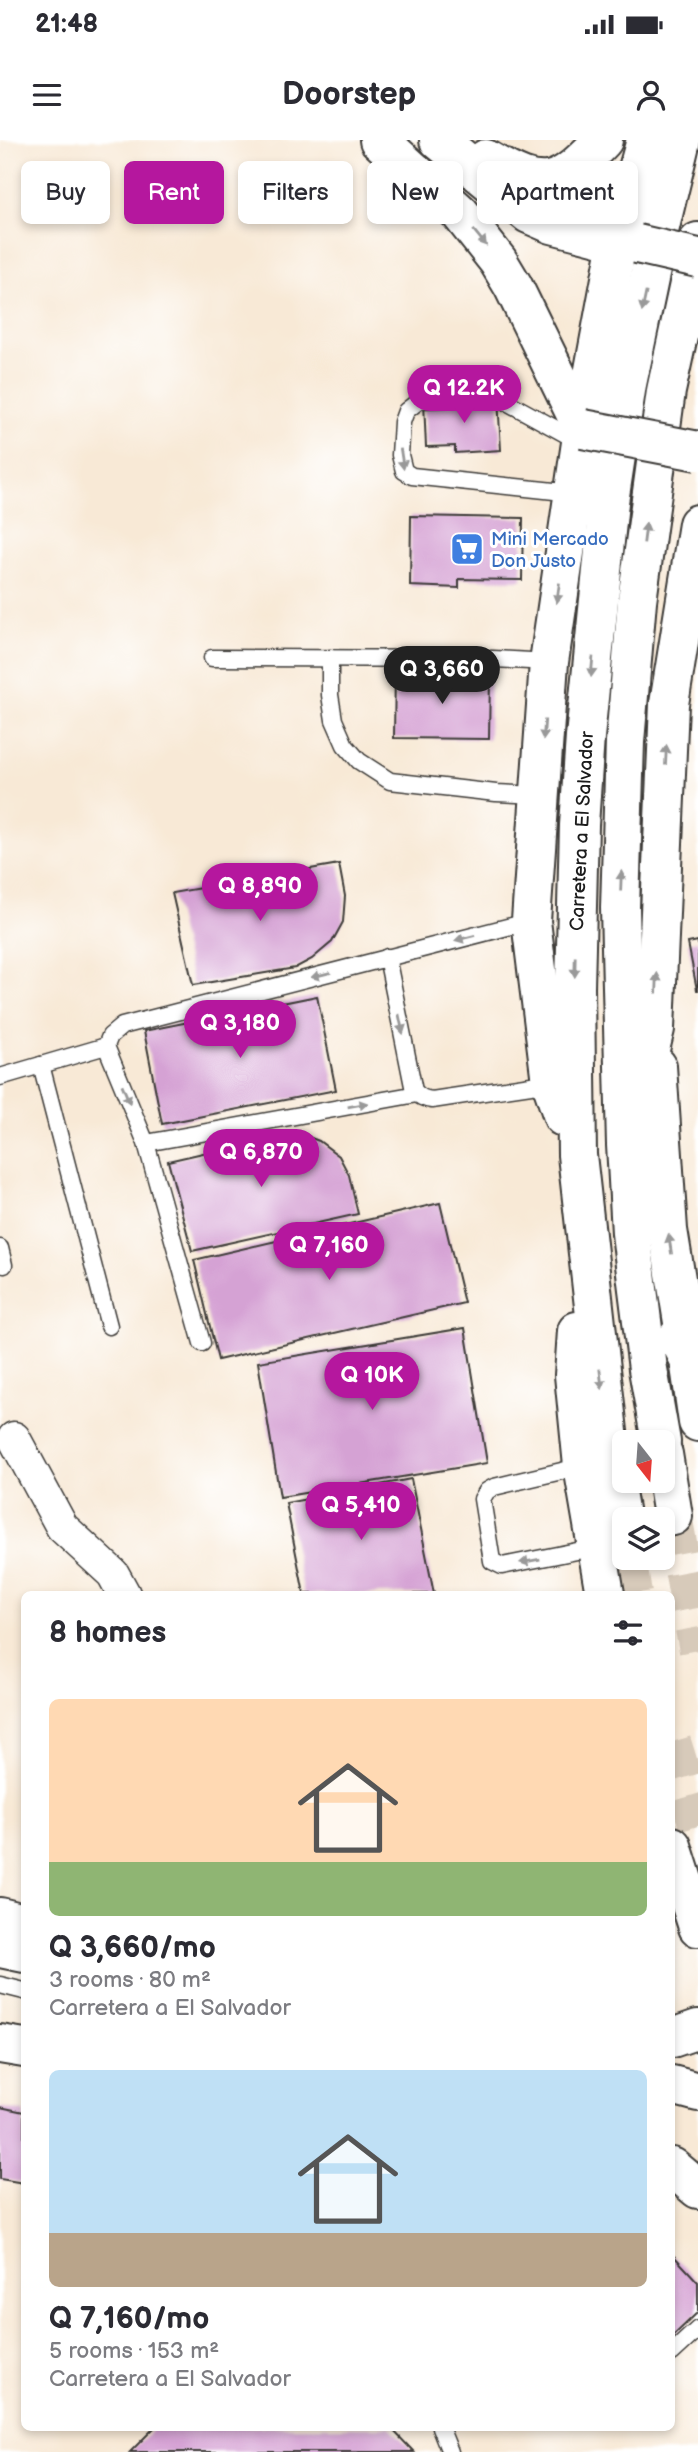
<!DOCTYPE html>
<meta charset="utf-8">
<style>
:root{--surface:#fff;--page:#f7f7f7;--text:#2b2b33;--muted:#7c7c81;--accent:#b5179e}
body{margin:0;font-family:"Balsamiq Sans",sans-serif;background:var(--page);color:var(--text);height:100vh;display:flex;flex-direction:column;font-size:26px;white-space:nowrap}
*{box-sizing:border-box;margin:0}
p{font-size:23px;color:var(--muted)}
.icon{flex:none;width:38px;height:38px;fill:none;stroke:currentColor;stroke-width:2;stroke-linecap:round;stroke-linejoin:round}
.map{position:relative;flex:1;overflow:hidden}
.details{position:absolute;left:21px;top:1451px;width:654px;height:840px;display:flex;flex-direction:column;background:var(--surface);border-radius:10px;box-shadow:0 4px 10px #0003}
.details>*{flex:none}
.hud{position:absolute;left:21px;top:21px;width:656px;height:63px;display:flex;gap:14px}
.needle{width:46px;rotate:163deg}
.tools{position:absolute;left:612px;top:1290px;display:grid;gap:14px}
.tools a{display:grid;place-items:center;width:63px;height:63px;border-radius:10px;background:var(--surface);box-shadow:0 4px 10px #0003;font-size:35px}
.price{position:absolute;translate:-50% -60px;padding:0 16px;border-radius:24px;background:var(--accent);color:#fff;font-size:23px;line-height:46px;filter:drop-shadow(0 2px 4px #0008)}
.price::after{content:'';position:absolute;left:50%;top:42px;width:21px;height:16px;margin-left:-10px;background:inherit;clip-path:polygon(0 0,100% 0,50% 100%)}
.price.active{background:#222;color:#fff}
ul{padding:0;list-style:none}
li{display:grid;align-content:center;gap:14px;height:371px;padding:0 28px}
li span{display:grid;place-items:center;height:217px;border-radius:10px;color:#555}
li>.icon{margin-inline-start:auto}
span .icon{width:126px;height:126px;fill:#fffc;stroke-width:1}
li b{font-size:30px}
h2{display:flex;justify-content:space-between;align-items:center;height:84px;padding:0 28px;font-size:30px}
.tag{padding:0 24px;border-radius:10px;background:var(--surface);box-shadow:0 4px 10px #0003;font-size:24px;line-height:63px}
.tag.active{background:var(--accent);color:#fff}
.status{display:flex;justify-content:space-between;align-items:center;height:49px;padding:0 35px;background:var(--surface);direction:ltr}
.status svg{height:19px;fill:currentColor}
header{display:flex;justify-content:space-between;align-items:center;height:91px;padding:0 28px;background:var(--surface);font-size:32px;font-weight:600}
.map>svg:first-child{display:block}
.building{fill:#d5a2d4}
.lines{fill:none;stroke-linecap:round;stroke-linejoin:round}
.trunk-tunnel{stroke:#d7caba;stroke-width:38;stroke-dasharray:38 19;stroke-linecap:butt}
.service-casing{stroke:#3d3b38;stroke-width:19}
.minor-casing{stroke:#3d3b38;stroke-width:35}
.primary-casing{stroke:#3d3b38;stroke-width:42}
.trunk-casing{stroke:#3d3b38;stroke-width:42}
.service{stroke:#fff;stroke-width:16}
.minor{stroke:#fff;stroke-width:32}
.primary{stroke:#fff;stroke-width:38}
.trunk{stroke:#fff;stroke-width:38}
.primary-bridge-casing{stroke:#3d3b38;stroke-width:42;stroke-linecap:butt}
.primary-bridge{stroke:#fff;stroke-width:38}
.oneway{fill:#999}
.labels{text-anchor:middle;stroke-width:6;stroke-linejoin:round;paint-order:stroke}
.shop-label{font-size:19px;fill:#366cbe;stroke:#fff;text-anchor:start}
.street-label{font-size:19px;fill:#1c1c1c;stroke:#fff}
</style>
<div class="status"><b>21:48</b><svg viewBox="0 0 49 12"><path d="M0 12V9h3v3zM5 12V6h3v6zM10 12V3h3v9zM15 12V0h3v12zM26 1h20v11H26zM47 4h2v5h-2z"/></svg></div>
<header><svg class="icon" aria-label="menu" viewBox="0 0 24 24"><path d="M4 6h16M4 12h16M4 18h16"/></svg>Doorstep<svg class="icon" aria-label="person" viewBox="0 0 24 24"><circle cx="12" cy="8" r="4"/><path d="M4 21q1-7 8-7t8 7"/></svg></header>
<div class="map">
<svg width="698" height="2312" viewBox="0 0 698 2312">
<rect width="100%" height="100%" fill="#fff"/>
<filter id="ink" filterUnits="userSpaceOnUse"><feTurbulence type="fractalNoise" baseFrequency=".0143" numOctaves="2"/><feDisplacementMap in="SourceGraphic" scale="14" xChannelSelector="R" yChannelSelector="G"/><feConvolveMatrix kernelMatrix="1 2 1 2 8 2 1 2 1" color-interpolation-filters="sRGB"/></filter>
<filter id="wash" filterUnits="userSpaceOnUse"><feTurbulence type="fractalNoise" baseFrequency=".00686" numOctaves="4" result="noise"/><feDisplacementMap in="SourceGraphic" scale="28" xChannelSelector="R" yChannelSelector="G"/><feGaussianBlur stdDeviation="1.57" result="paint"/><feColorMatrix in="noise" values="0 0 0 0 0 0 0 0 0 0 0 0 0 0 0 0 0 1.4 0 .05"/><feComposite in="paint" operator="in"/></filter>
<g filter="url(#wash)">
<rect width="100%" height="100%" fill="#f8e9d6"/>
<g id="blocks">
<g class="building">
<polygon points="328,20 335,43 315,48 309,26"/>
<polygon points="498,258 501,310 455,313 455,306 426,307 424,262"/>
<polygon points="411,376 523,378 522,440 459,439 459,448 410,446"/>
<polygon points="395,533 490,535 489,599 394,598"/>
<polygon points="339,724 345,756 343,782 332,802 312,819 295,828 193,845 172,753"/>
<polygon points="698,801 698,850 697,850 688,803"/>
<polygon points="317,856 336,950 162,984 144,891"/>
<polygon points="295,992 319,1001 339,1016 349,1035 358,1074 192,1111 168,1021"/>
<polygon points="440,1063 464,1163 218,1220 194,1120"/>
<polygon points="465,1188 487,1323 280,1357 258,1222"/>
<polygon points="411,1339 434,1454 304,1454 286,1363"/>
<polygon points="0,1967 24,1972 24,2043 0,2039"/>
<polygon points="672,2114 698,2142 698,2172 672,2197"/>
<polygon points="155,2287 390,2287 414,2312 130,2312"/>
</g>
</g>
</g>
<g filter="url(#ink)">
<use href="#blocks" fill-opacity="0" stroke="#3d3b38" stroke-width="2"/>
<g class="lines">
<g class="trunk-tunnel">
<polyline points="673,1376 698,1510"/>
<polyline points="627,1418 633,1454"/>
<polyline points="672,1602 698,1686"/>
</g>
<defs>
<g id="service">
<polyline points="573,353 412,336 404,331 400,315 402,282 406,271 420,260 496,256 580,302"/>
<polyline points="212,518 493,519 549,522"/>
<polyline points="330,518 330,555 334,580 345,605 359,621 390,641 496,653 540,655"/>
<path d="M387,817L414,951C420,957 424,959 432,960L551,942"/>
<polyline points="41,925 109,1186"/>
<polyline points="0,937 106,906"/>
<polyline points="146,1003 417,954"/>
<polyline points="0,1108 4,1125"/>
<polyline points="202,1203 146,1003 106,906 110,896 122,886 531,781"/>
<polyline points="583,1326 494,1347 487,1351 482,1359 492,1421 502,1426 597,1407"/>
<polyline points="0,1845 24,1851"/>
<polyline points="672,2213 698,2189"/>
<polyline points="440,2287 450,2312"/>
</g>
<polyline id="minor" points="14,1298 62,1387 113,1434 124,1454"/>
<g id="primary">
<polyline points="379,0 460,73 498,121 513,146 583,289"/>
<polyline points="439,0 529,74 552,84 618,101 637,104"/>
<path d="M486,19C545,54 557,48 603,0"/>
<polyline points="0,1777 24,1783"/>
<polyline points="0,1808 24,1813"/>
<polyline points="672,1898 698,1889"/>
<polyline points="0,1904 24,1908"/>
<polyline points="672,1945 698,1952"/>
<polyline points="672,2027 698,2049"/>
</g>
<g id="trunk">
<polyline points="657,926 668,1090 689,1219"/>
<polyline points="637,962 655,889 669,564 698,384"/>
<polyline points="563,977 551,942 531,781 549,522 583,289 618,101 646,0"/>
<polyline points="577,1191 574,1235 583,1326 605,1454"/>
<polyline points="678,1197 689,1219 698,1282"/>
<polyline points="661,1302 648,1229 631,1093 626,1005 620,768 625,602 637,461 666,251 698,102"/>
<polyline points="663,1314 673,1376"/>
<polyline points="622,1388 612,1327 577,1015 575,847 579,685 585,597 609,362 627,244 659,91 681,0"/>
<polyline points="672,1706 698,1787"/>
</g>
</defs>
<use href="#service" class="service-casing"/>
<use href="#minor" class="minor-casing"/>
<use href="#primary" class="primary-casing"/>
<use href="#trunk" class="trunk-casing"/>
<use href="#service" class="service"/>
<use href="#minor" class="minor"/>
<use href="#primary" class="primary"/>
<use href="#trunk" class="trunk"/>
<defs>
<g id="primary-bridge">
<polyline points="637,104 698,118"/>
<polyline points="583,289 698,311"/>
</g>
</defs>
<use href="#primary-bridge" class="primary-bridge-casing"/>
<use href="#primary-bridge" class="primary-bridge"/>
</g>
<defs><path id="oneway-solid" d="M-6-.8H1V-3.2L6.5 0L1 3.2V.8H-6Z" transform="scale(1.75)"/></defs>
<g class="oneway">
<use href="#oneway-solid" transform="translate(480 98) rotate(51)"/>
<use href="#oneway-solid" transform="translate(644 162) rotate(102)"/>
<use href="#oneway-solid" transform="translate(402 319) rotate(81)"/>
<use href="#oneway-solid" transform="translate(645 393) rotate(-83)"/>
<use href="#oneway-solid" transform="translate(558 453) rotate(98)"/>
<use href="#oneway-solid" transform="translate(592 527) rotate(95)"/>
<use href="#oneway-solid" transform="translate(544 590) rotate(94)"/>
<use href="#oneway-solid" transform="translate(666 615) rotate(-87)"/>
<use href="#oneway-solid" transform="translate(621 741) rotate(-88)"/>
<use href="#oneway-solid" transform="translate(465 798) rotate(166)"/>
<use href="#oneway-solid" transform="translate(575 827) rotate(91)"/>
<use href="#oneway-solid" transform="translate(321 835) rotate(166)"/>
<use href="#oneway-solid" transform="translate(657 843) rotate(-88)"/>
<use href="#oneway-solid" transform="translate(401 884) rotate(78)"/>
<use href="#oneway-solid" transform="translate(126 954) rotate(67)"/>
<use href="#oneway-solid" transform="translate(358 965) rotate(-10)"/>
<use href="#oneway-solid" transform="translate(670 1104) rotate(-99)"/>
<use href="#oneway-solid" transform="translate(601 1239) rotate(83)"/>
<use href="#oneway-solid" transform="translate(530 1421) rotate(170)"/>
</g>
</g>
<defs>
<symbol id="supermarket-square" viewBox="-11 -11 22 22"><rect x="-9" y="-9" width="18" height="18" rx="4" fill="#3f7fe0" stroke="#fff"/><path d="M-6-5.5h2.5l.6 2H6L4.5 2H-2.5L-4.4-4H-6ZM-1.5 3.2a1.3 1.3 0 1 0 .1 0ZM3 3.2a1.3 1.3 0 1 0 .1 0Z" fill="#fff"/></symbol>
</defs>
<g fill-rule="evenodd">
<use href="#supermarket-square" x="448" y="390" width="38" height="38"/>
</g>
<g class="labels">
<g class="shop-label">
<text x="491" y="405">Mini Mercado<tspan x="491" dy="22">Don Justo</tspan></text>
</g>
<g class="street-label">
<text transform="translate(581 691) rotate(-87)" y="7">Carretera a El Salvador</text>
</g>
</g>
</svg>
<div class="tools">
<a><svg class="needle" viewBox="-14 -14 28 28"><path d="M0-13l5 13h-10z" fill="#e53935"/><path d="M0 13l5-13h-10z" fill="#7c7c81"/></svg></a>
<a><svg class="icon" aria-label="layers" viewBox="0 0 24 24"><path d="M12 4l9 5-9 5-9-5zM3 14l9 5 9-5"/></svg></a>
</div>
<b class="price" style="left:464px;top:285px">Q 12.2K</b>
<b class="price active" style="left:442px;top:566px">Q 3,660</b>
<b class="price" style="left:260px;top:783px">Q 8,890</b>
<b class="price" style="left:240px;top:920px">Q 3,180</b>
<b class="price" style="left:261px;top:1049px">Q 6,870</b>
<b class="price" style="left:329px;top:1142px">Q 7,160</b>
<b class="price" style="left:372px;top:1272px">Q 10K</b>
<b class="price" style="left:361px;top:1402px">Q 5,410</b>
<div class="hud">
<a class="tag">Buy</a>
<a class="tag active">Rent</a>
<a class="tag">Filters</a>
<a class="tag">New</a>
<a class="tag">Apartment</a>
</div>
<section class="details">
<h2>8 homes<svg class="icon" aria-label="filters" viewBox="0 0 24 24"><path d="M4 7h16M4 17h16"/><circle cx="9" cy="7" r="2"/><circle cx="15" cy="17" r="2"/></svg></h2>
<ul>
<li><span style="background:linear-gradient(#ffd9b3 75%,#8fb573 0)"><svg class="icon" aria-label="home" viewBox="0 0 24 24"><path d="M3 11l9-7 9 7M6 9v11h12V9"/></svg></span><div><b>Q 3,660/mo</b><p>3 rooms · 80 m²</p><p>Carretera a El Salvador</p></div></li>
<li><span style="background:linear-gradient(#bfe0f5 75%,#b9a48a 0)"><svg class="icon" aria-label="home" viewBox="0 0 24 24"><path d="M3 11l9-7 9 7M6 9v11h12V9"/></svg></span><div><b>Q 7,160/mo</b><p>5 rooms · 153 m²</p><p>Carretera a El Salvador</p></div></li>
</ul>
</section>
</div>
